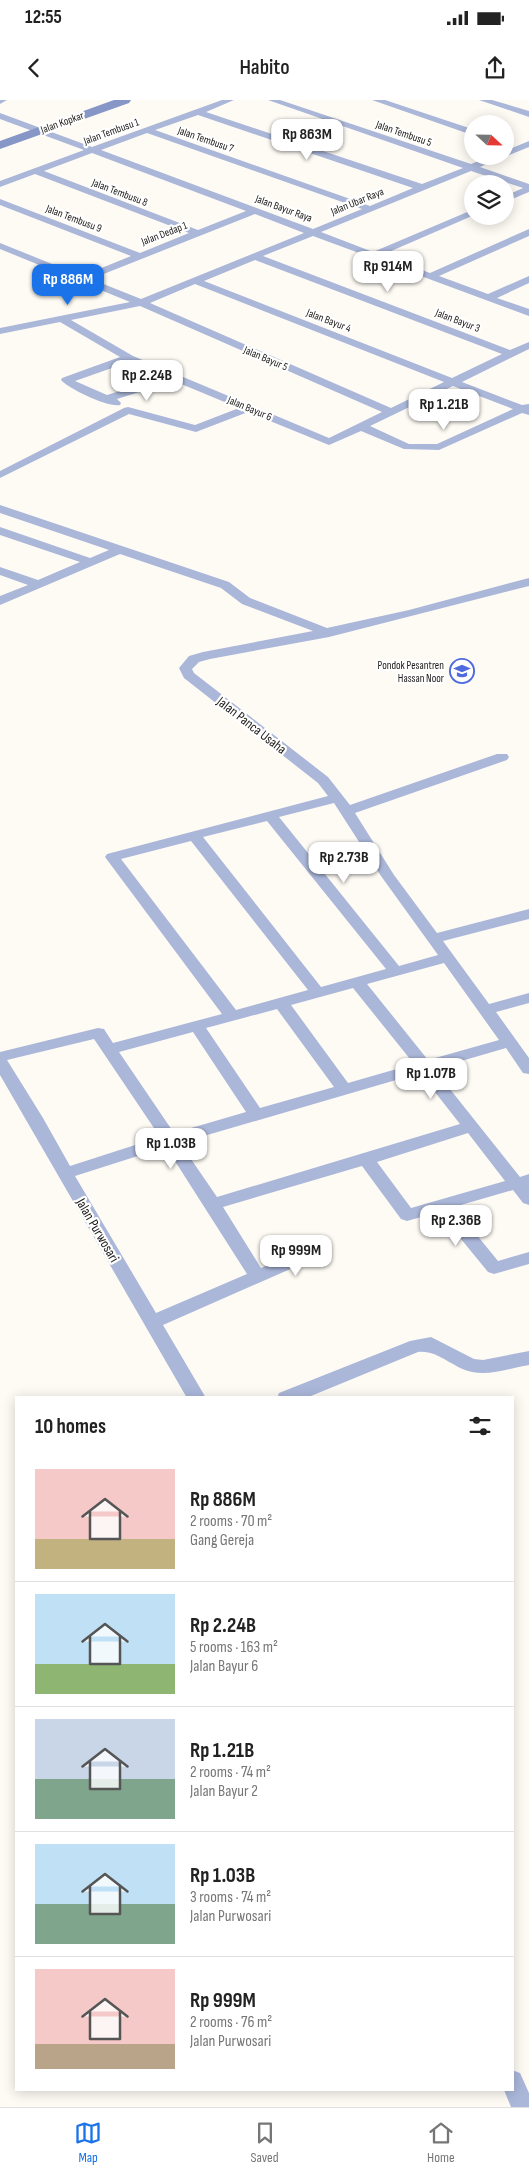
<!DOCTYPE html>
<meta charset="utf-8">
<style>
:root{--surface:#fff;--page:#f2f2f2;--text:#222;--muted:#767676;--line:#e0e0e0;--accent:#1a73e8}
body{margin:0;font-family:"Sofia Sans Condensed",sans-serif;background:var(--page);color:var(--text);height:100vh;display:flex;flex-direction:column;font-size:19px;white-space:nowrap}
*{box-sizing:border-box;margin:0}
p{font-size:16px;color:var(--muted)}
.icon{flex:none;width:28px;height:28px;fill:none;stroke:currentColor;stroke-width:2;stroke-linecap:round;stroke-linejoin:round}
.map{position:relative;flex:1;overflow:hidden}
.side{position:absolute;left:15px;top:1296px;width:499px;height:695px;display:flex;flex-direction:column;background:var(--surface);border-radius:0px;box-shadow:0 2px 12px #0003}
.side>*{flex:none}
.needle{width:32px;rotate:112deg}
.tools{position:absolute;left:464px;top:15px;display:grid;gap:10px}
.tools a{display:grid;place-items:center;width:50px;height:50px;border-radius:50%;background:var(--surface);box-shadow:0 2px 12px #0003;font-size:25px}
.price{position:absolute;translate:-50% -42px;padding:0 11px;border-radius:10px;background:#fff;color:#222;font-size:16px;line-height:32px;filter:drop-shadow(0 1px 2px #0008)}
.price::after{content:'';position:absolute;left:50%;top:30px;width:15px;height:11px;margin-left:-8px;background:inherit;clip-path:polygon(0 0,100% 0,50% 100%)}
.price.selected{background:var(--accent);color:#fff}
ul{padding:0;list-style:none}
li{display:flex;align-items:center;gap:15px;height:125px;padding:0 20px}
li+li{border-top:1px solid var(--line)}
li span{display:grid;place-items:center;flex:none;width:140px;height:100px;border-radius:0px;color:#555}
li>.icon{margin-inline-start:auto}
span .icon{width:60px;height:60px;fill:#fffc;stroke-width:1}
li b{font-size:21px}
h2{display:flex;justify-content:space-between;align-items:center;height:60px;padding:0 20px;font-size:21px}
.status{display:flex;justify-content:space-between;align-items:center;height:35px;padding:0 25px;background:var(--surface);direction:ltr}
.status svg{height:14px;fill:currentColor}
header{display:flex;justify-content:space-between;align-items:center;height:65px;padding:0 20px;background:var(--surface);font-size:22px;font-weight:600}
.tab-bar{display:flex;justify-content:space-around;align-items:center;height:70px;border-top:1px solid var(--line);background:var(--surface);font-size:14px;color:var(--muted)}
.tab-bar a{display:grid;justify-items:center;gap:2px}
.tab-bar .selected{color:var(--accent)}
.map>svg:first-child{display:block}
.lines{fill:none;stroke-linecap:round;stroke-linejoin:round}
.street{fill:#abb7d9;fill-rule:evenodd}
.secondary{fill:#8596c7;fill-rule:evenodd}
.labels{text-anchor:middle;stroke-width:4.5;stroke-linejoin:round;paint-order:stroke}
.far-street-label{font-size:11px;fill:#1d1b19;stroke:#fff}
.far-poi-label{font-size:11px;fill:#1d1b19;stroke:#fff;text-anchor:end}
.street-label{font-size:14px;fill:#1d1b19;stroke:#fff}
</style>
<div class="status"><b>12:55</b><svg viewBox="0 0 49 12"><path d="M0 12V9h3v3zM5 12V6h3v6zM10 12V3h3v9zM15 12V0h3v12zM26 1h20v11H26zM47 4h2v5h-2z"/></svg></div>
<header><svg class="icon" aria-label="back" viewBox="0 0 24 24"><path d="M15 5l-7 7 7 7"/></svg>Habito<svg class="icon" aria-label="share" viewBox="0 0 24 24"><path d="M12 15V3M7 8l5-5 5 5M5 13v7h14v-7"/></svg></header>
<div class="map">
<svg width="529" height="2007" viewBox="0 0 529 2007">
<rect width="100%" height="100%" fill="#fefbf5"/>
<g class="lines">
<g class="street">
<polygon points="0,0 7,0 0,4"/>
<path d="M222,0H234L206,12L422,84L463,68L268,0H280L471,64L491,56H505V51L529,41V47L480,67L529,84V92L505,102V96L523,88L471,71L321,132L373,152L472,110V116L382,155L430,173L529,129V136L439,176L488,194L529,176V183L497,198L529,209V216L313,136L263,156L510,250L529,242V249L462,282L522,305L529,304V315L522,313L439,350L404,349L361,331L329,345L248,312L196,332L129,314L0,378V371L124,308L128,307L195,325L239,308L174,281L117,299L121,303L120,305C109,308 69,289 61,280L62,278L120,257L60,222L0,234V228L130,202L0,149V143L82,176L131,156L0,105V99L140,153L189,133L35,74L0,87V81L84,50L0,19V13L92,47ZM198,15L413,88L370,106L155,30ZM147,33L362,109L313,129L101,50ZM92,53L246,111L198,130L44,71ZM255,114L304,133L141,199L91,179ZM255,160L502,254L452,278L204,181ZM195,184L444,282L391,308L150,203ZM140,206L382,312L329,338L133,256L71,220ZM129,262L165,277L107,295L75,281ZM453,286L513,309L437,344H409L370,326Z"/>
<polygon points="372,0 385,0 472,29 472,35"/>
<polygon points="479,0 492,0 529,11 529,17"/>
<path d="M0,405L229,482L250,498L327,528L409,510L529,478V486L329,537L210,559L199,562L192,569L194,573L328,677L350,705L497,654H507L509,657L507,660L355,713L394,775L437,833L529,809V819L443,841L489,904L529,893V903L496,912L529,958V974L523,973L506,948L434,969L520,1077L529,1074V1105L523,1103L513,1090L454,1107L498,1161L529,1152V1164L494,1174L488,1172L439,1112L407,1121L401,1119L362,1066L223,1107L261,1168L323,1142L329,1144L332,1148L329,1152L163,1225L206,1298H187L0,975V952L98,928L104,929L113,943L222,914L105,757L107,754L328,696L318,683L184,578L179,568L189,556L203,552L313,531L242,504L221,488L120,454L0,505V496L28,485L0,475V467L38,480L80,462L0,435V427L90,458L109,450L0,413ZM334,703L381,776L438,855L399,866L279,717ZM267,721L386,869L321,887L203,737ZM191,741L308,890L236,910L121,759ZM444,863L499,940L428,960L367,884ZM353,888L414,964L348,983L291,905ZM277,909L334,987L260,1008L206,928ZM193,932L246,1012L174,1033L119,952ZM94,939L160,1037L70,1066L43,1018L7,960ZM420,973L460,1024L217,1097L180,1043ZM468,1033L505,1081L411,1108L377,1062ZM166,1047L247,1174L156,1213L75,1076Z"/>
<path d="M431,1237L474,1259L483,1260L529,1251V1265C511,1268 490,1276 472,1272C452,1268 439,1250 418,1252L306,1298H277L279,1293L410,1241Z"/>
<polygon points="512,1970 520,1973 529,1993 529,2007 511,2007 504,1990 512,1990"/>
</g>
<polygon class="secondary" points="114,0 131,0 129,3 0,49 0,41"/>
</g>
<defs>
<symbol id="school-ring" viewBox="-11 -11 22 22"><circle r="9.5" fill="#fff" stroke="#4f6adf" stroke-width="1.5"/><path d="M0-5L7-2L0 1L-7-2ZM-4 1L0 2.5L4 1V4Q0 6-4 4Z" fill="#4f6adf"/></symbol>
</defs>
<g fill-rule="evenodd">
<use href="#school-ring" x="448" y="557" width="28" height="28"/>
</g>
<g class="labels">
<g class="far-street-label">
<text transform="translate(62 22) rotate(-20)" y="4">Jalan Kopkar</text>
<text transform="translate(111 31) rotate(-20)" y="4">Jalan Tembusu 1</text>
<text transform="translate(404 33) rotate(19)" y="4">Jalan Tembusu 5</text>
<text transform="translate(206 39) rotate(19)" y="4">Jalan Tembusu 7</text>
<text transform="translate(120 92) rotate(21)" y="4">Jalan Tembusu 8</text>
<text transform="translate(357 101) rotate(-22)" y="4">Jalan Ubar Raya</text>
<text transform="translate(284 108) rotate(20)" y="4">Jalan Bayur Raya</text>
<text transform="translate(74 118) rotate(21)" y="4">Jalan Tembusu 9</text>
<text transform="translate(164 133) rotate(-21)" y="4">Jalan Dedap 1</text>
<text transform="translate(329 220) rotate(21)" y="4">Jalan Bayur 4</text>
<text transform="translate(458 220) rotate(21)" y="4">Jalan Bayur 3</text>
<text transform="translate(266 258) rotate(23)" y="4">Jalan Bayur 5</text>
<text transform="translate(250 308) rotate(23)" y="4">Jalan Bayur 6</text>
</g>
<g class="far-poi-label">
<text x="444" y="569">Pondok Pesantren<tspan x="444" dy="13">Hassan Noor</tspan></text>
</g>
<g class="street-label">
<text transform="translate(252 625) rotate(38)" y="5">Jalan Panca Usaha</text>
<text transform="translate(98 1130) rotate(60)" y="5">Jalan Purwosari</text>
</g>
</g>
</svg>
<div class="tools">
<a><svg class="needle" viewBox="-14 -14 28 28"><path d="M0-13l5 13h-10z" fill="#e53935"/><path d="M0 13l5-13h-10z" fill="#767676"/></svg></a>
<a><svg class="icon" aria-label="layers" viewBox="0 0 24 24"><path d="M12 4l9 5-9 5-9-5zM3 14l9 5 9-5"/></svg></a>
</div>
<b class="price" style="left:307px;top:61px">Rp 863M</b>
<b class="price" style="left:388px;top:193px">Rp 914M</b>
<b class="price selected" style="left:68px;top:206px">Rp 886M</b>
<b class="price" style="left:147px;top:302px">Rp 2.24B</b>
<b class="price" style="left:444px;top:331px">Rp 1.21B</b>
<b class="price" style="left:344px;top:784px">Rp 2.73B</b>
<b class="price" style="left:431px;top:1000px">Rp 1.07B</b>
<b class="price" style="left:171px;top:1070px">Rp 1.03B</b>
<b class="price" style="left:456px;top:1147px">Rp 2.36B</b>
<b class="price" style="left:296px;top:1177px">Rp 999M</b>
<section class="side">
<h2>10 homes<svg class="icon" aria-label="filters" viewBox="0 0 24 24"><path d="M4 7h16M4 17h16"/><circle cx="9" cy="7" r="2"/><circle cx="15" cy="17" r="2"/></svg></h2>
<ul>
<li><span style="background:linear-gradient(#f6c9c9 70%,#c2b280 0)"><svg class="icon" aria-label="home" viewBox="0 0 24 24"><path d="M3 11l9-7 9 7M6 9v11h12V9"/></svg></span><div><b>Rp 886M</b><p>2 rooms · 70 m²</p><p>Gang Gereja</p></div></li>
<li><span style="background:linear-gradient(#bfe0f5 70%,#8fb573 0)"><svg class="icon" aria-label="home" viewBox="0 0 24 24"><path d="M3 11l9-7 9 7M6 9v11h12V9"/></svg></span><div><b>Rp 2.24B</b><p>5 rooms · 163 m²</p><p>Jalan Bayur 6</p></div></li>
<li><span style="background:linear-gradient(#c9d6e8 60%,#7fa58c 0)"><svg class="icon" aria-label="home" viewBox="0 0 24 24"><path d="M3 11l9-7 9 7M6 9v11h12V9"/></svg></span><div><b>Rp 1.21B</b><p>2 rooms · 74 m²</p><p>Jalan Bayur 2</p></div></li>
<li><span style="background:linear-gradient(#bfe0f5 60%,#7fa58c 0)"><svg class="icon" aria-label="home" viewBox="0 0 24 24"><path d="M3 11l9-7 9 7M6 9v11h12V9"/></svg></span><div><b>Rp 1.03B</b><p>3 rooms · 74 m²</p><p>Jalan Purwosari</p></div></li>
<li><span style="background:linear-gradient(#f6c9c9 75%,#b9a48a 0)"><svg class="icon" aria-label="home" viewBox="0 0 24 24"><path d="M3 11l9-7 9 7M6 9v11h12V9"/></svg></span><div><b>Rp 999M</b><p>2 rooms · 76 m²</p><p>Jalan Purwosari</p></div></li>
</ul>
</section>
</div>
<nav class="tab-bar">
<a class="selected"><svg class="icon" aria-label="map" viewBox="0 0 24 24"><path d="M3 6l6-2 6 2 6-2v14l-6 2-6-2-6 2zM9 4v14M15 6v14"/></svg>Map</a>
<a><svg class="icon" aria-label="saved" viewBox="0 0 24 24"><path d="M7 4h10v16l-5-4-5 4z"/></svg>Saved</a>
<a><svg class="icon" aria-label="home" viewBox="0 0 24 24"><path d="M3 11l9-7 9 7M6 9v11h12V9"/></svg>Home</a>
</nav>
